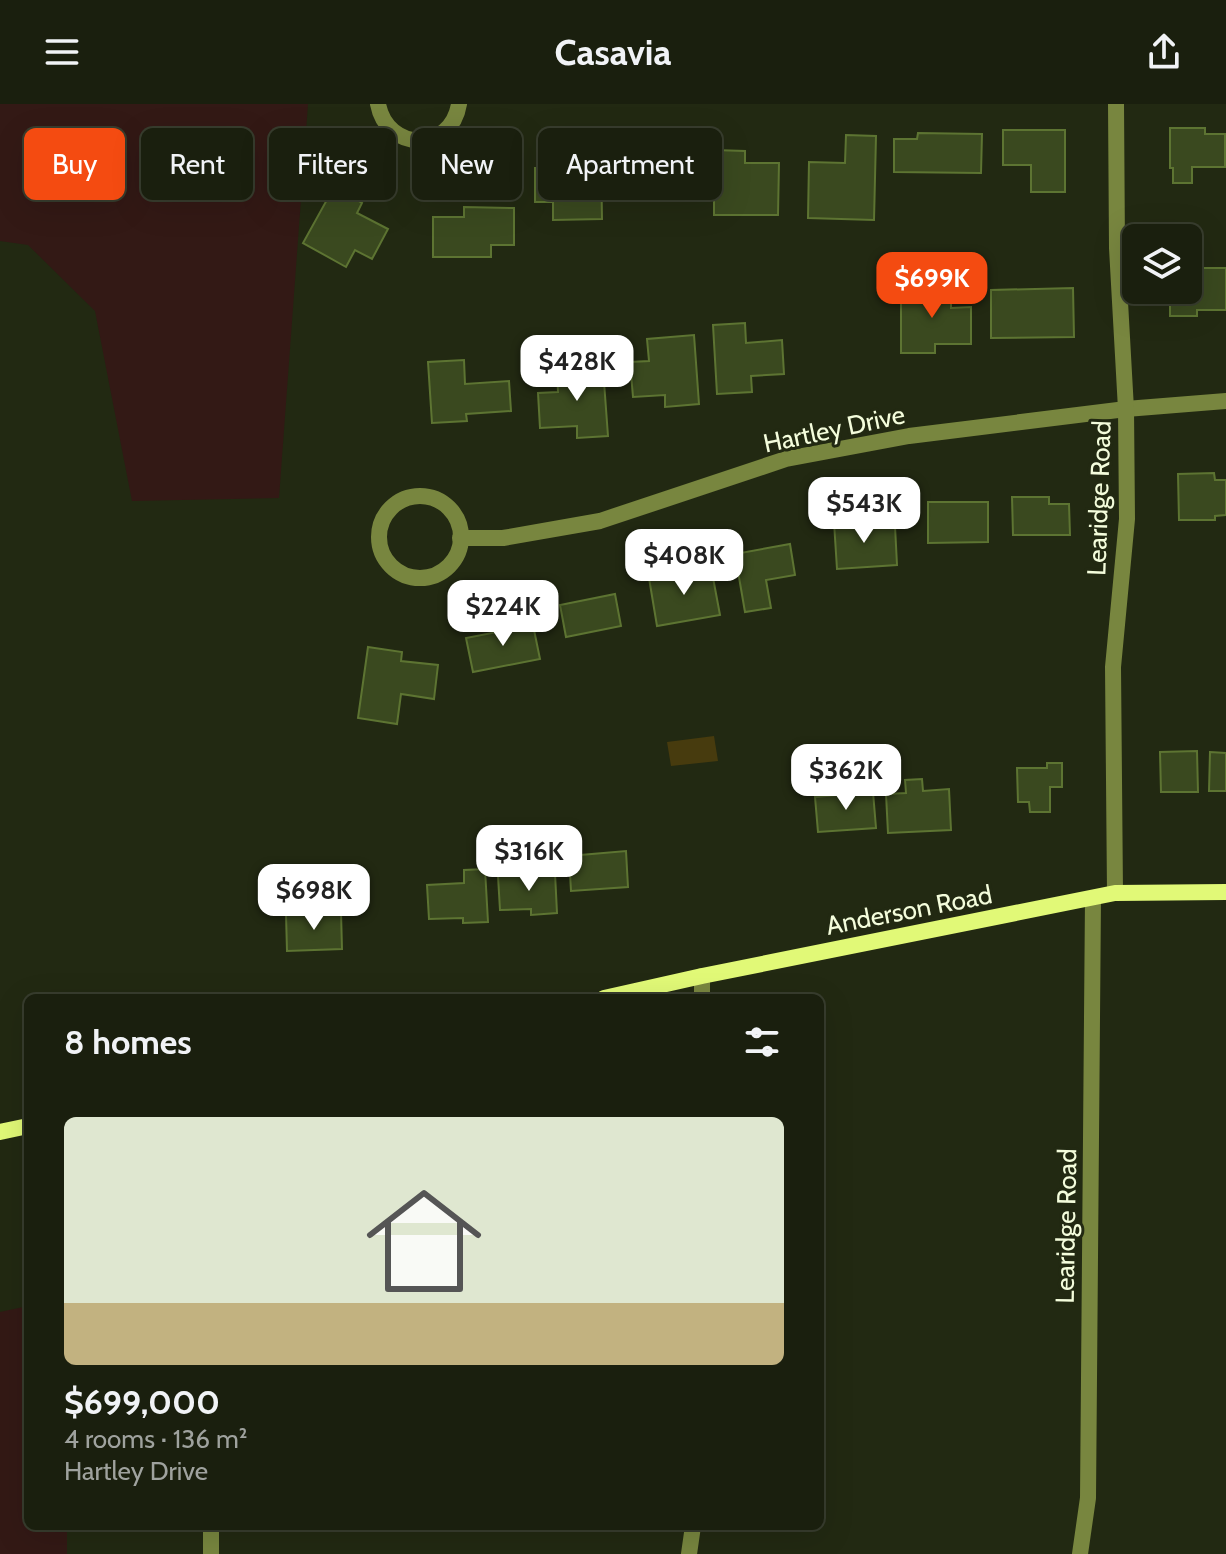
<!DOCTYPE html>
<meta charset="utf-8">
<style>
:root{--surface:#1a1f0e;--page:#232717;--text:#f1f3f6;--muted:#9fa29e;--line:#383d2e;--accent:#f44b11}
body{margin:0;font-family:Cabin,sans-serif;background:var(--page);color:var(--text);height:100vh;display:flex;flex-direction:column;font-size:30px;white-space:nowrap}
*{box-sizing:border-box;margin:0}
p{font-size:26px;color:var(--muted)}
.icon{flex:none;width:44px;height:44px;fill:none;stroke:currentColor;stroke-width:2;stroke-linecap:round;stroke-linejoin:round}
.map{position:relative;flex:1;overflow:hidden}
.details{position:absolute;left:24px;top:890px;width:800px;height:536px;display:flex;flex-direction:column;background:var(--surface);border-radius:12px;box-shadow:0 8px 32px #0002,0 0 0 2px var(--line)}
.details>*{flex:none}
.guide{position:absolute;left:24px;top:24px;width:800px;height:72px;display:flex;gap:16px}
.buttons{position:absolute;left:1122px;top:120px;display:grid;gap:16px}
.buttons a{display:grid;place-items:center;width:80px;height:80px;border-radius:12px;background:var(--surface);box-shadow:0 8px 32px #0002,0 0 0 2px var(--line);font-size:40px}
.price{position:absolute;translate:-50% -68px;padding:0 18px;border-radius:16px;background:#fff;color:#222;font-size:26px;line-height:52px;filter:drop-shadow(0 2px 4px #0008)}
.price::after{content:'';position:absolute;left:50%;top:48px;width:24px;height:18px;margin-left:-12px;background:inherit;clip-path:polygon(0 0,100% 0,50% 100%)}
.price.on{background:var(--accent);color:#fff}
ul{padding:0;list-style:none}
li{display:grid;align-content:center;gap:16px;height:424px;padding:0 40px}
li span{display:grid;place-items:center;height:248px;border-radius:12px;color:#555}
li>.icon{margin-inline-start:auto}
span .icon{width:144px;height:144px;fill:#fffc;stroke-width:1}
li b{font-size:34px}
h2{display:flex;justify-content:space-between;align-items:center;height:96px;padding:0 40px;font-size:34px}
.pill{padding:0 28px;border-radius:12px;background:var(--surface);box-shadow:0 8px 32px #0002,0 0 0 2px var(--line);font-size:28px;line-height:72px}
.pill.on{background:var(--accent);color:#fff}
header{display:flex;justify-content:space-between;align-items:center;height:104px;padding:0 40px;background:var(--surface);font-size:36px;font-weight:700}
.map>svg:first-child{display:block}
.green{fill:#331915}
.water{fill:#473b0e}
.building{fill:#3a491f;stroke:#5d7432;stroke-width:2}
.lines{fill:none;stroke-linecap:round;stroke-linejoin:round}
.street{stroke:#78863f;stroke-width:16}
.secondary{stroke:#e1f977;stroke-width:16}
.labels{text-anchor:middle;stroke-width:6;stroke-linejoin:round;paint-order:stroke}
.street-label{font-size:26px;fill:#f4fddc;stroke:#222912}
</style>
<header><svg class="icon" aria-label="menu" viewBox="0 0 24 24"><path d="M4 6h16M4 12h16M4 18h16"/></svg>Casavia<svg class="icon" aria-label="share" viewBox="0 0 24 24"><path d="M12 15V3M7 8l5-5 5 5M5 13v7h14v-7"/></svg></header>
<div class="map">
<svg width="1226" height="1450" viewBox="0 0 1226 1450">
<rect width="100%" height="100%" fill="#222912"/>
<g class="green">
<polygon points="0,0 308,0 279,394 132,397 95,207 28,141 0,137"/>
<polygon points="28,1202 28,1422 67,1422 67,1450 0,1450 0,1208"/>
</g>
<polygon class="water" points="714,632 718,657 671,662 667,638"/>
<g class="building">
<polygon points="1170,24 1205,24 1205,30 1225,30 1225,63 1192,63 1192,79 1173,79 1173,64 1170,64"/>
<polygon points="1003,26 1065,26 1065,88 1031,88 1031,61 1003,61"/>
<polygon points="918,29 982,30 981,69 894,68 894,35 917,35"/>
<polygon points="846,31 876,32 874,116 808,114 809,58 845,59"/>
<polygon points="714,46 745,47 745,59 779,59 778,111 714,111"/>
<polygon points="654,47 654,55 688,55 688,92 617,92 616,48"/>
<polygon points="565,54 601,54 602,115 553,116 553,98 535,98 535,64 565,64"/>
<polygon points="334,83 362,99 357,109 388,125 372,155 355,146 346,163 303,139"/>
<polygon points="464,103 514,104 514,141 491,141 491,153 433,153 433,113 464,113"/>
<polygon points="1188,164 1226,164 1226,206 1197,206 1197,212 1170,212 1170,186 1188,186"/>
<polygon points="901,183 951,183 951,204 971,203 971,240 935,240 935,249 901,249"/>
<polygon points="1073,184 1074,233 991,234 991,186"/>
<polygon points="745,219 746,239 782,236 784,270 751,272 752,288 717,290 713,221"/>
<polygon points="694,231 699,300 665,303 665,291 633,293 630,258 649,257 647,235"/>
<polygon points="464,256 465,280 509,277 511,307 466,310 467,317 432,319 428,258"/>
<polygon points="603,264 608,332 577,334 577,322 540,324 538,289 558,288 557,267"/>
<polygon points="1214,369 1215,376 1226,376 1226,411 1215,412 1215,416 1179,416 1178,370"/>
<polygon points="1012,393 1049,393 1049,400 1069,400 1070,431 1013,431"/>
<polygon points="928,398 988,398 988,438 928,439"/>
<polygon points="868,416 869,424 895,422 897,461 837,465 834,418"/>
<polygon points="790,440 795,471 766,476 771,504 745,508 735,450"/>
<polygon points="711,463 720,511 657,522 649,474"/>
<polygon points="615,490 621,522 566,533 560,501"/>
<polygon points="533,521 540,555 473,568 466,534"/>
<polygon points="368,543 402,548 401,557 438,561 434,595 401,590 397,620 358,614"/>
<polygon points="1197,647 1198,688 1161,688 1160,648"/>
<polygon points="1210,648 1226,649 1226,687 1209,687"/>
<polygon points="1047,659 1062,659 1062,683 1050,683 1050,708 1030,708 1029,698 1018,698 1017,664 1047,664"/>
<polygon points="922,675 923,687 949,685 951,726 888,729 886,690 906,689 905,676"/>
<polygon points="873,688 876,724 818,728 815,693"/>
<polygon points="626,747 628,783 571,787 569,752"/>
<polygon points="485,765 488,818 463,819 463,814 429,815 427,781 464,779 464,766"/>
<polygon points="555,769 557,809 531,811 531,805 500,806 498,772"/>
<polygon points="341,808 342,845 287,847 286,810"/>
</g>
<g class="lines">
<g class="street">
<path d="M378,0C387,48 451,49 459,0"/>
<circle cx="420" cy="433" r="41"/>
<polyline points="460,434 503,434 600,417 786,355 909,332 1126,305 1226,297"/>
<polyline points="1115,789 1113,563 1127,415 1126,305 1117,144 1116,0"/>
<polyline points="702,894 702,872"/>
<polyline points="211,1450 211,1422"/>
<polyline points="689,1450 693,1422"/>
<polyline points="1080,1450 1088,1394 1093,794"/>
</g>
<g class="secondary">
<polyline points="604,894 702,872 1115,789 1226,788"/>
<polyline points="0,1028 28,1022"/>
</g>
</g>
<g class="labels">
<g class="street-label">
<text transform="translate(834 325) rotate(-12)" y="9">Hartley Drive</text>
<text transform="translate(1099 394) rotate(-88)" y="9">Learidge Road</text>
<text transform="translate(909 806) rotate(-11)" y="9">Anderson Road</text>
<text transform="translate(1066 1122) rotate(-89)" y="9">Learidge Road</text>
</g>
</g>
</svg>
<div class="buttons">
<a><svg class="icon" aria-label="layers" viewBox="0 0 24 24"><path d="M12 4l9 5-9 5-9-5zM3 14l9 5 9-5"/></svg></a>
</div>
<b class="price on" style="left:932px;top:216px">$699K</b>
<b class="price" style="left:577px;top:299px">$428K</b>
<b class="price" style="left:864px;top:441px">$543K</b>
<b class="price" style="left:684px;top:493px">$408K</b>
<b class="price" style="left:503px;top:544px">$224K</b>
<b class="price" style="left:846px;top:708px">$362K</b>
<b class="price" style="left:529px;top:789px">$316K</b>
<b class="price" style="left:314px;top:828px">$698K</b>
<div class="guide">
<a class="pill on">Buy</a>
<a class="pill">Rent</a>
<a class="pill">Filters</a>
<a class="pill">New</a>
<a class="pill">Apartment</a>
</div>
<section class="details">
<h2>8 homes<svg class="icon" aria-label="filters" viewBox="0 0 24 24"><path d="M4 7h16M4 17h16"/><circle cx="9" cy="7" r="2"/><circle cx="15" cy="17" r="2"/></svg></h2>
<ul>
<li><span style="background:linear-gradient(#dfe7d0 75%,#c2b280 0)"><svg class="icon" aria-label="home" viewBox="0 0 24 24"><path d="M3 11l9-7 9 7M6 9v11h12V9"/></svg></span><div><b>$699,000</b><p>4 rooms · 136 m²</p><p>Hartley Drive</p></div></li>
</ul>
</section>
</div>
